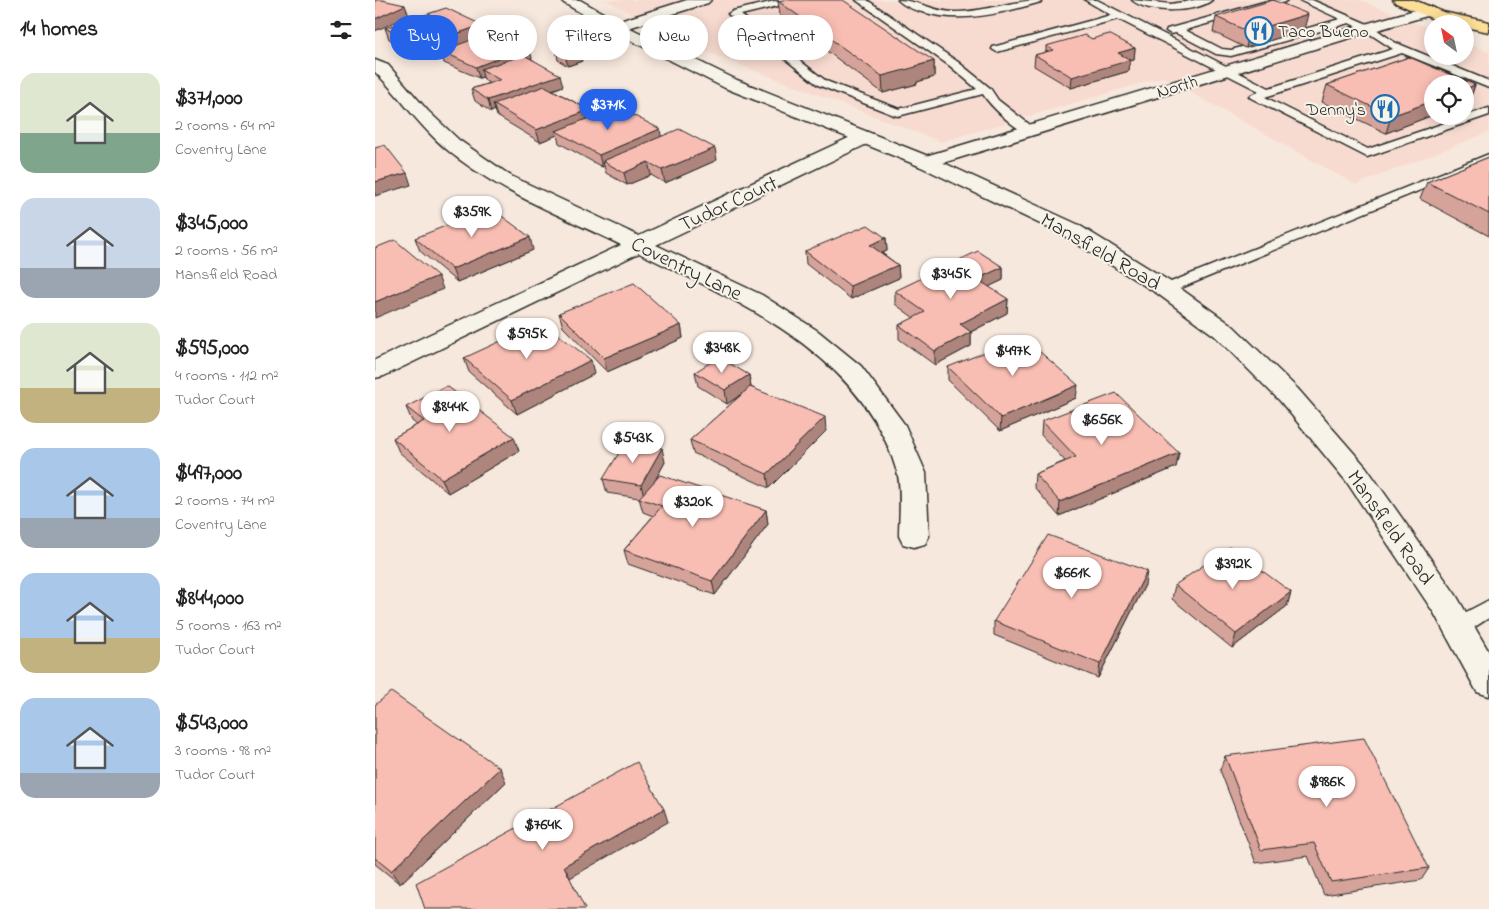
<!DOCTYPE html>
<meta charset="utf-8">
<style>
:root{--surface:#fff;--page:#f2f2f2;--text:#222;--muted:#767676;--accent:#2563eb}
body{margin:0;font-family:"Indie Flower",sans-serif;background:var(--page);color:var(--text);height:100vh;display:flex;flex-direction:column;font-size:19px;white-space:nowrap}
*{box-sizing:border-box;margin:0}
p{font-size:16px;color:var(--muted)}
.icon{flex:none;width:28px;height:28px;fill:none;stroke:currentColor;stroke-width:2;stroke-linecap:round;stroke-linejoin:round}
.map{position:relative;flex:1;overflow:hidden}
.drawer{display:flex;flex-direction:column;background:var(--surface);width:375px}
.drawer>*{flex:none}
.top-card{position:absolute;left:15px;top:15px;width:475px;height:45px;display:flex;gap:10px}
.needle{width:32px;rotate:327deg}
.buttons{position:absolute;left:1049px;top:15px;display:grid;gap:10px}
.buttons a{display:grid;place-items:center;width:50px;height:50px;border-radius:50%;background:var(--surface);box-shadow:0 2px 12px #0003;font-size:25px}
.price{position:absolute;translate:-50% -42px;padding:0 11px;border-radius:18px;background:#fff;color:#222;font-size:16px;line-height:32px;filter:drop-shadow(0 1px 2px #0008)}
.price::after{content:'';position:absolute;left:50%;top:30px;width:15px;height:11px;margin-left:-8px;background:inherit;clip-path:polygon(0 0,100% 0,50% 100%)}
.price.on{background:var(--accent);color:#fff}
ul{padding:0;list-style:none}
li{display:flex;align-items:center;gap:15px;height:125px;padding:0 20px}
li span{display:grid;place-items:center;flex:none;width:140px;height:100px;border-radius:15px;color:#555}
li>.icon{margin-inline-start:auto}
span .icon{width:60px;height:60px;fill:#fffc;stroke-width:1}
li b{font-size:21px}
h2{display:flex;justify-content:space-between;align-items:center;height:60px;padding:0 20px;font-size:21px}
.pill{padding:0 18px;border-radius:22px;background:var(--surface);box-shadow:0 2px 12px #0003;font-size:18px;line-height:45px}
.pill.on{background:var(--accent);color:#fff}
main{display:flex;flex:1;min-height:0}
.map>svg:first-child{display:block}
.built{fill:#f8dbd0;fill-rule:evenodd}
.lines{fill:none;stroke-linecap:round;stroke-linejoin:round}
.lane-casing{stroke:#2b2b2b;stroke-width:3}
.street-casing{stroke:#2b2b2b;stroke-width:3}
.secondary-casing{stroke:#2b2b2b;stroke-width:3}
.primary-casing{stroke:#2b2b2b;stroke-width:3}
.lane{fill:#f7f3e8;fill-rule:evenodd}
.street{fill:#f7f3e8;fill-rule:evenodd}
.secondary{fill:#f7f3e8;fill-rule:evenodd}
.primary{fill:#fcde96;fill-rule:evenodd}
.wall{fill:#d6a39a;stroke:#2b2b2b}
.shaded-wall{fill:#ae857d;stroke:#2b2b2b}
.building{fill:#f9beb3;stroke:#2b2b2b}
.labels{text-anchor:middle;stroke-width:4;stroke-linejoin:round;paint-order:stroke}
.far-poi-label{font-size:18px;fill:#2b2b2b;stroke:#f7f3e8;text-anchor:start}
.far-street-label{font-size:18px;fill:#2b2b2b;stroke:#f7f3e8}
.street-label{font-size:21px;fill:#2b2b2b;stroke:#f7f3e8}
</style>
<main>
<section class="drawer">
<h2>14 homes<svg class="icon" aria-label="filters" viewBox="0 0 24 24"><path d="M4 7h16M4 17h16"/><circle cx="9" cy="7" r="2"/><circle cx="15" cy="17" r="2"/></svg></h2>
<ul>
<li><span style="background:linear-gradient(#dfe7d0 60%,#7fa58c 0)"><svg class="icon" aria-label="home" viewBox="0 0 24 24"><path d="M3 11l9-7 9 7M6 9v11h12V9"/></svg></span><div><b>$371,000</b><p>2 rooms · 64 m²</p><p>Coventry Lane</p></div></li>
<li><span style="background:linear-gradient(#c9d6e8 70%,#9aa5b1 0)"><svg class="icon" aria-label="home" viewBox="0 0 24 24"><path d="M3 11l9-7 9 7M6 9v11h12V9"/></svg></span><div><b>$345,000</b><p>2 rooms · 56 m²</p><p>Mansfield Road</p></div></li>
<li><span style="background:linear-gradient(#dfe7d0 65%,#c2b280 0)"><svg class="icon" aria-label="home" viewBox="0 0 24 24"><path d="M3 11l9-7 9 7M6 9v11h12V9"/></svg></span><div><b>$595,000</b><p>4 rooms · 112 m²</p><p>Tudor Court</p></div></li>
<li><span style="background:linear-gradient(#a9c7e8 70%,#9aa5b1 0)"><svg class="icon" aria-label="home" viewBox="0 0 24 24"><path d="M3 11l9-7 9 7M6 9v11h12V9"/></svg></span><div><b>$497,000</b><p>2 rooms · 74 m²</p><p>Coventry Lane</p></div></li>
<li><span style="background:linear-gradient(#a9c7e8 65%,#c2b280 0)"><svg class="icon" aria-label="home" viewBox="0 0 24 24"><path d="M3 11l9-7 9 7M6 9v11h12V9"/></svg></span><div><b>$844,000</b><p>5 rooms · 163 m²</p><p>Tudor Court</p></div></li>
<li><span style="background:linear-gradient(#a9c7e8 75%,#9aa5b1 0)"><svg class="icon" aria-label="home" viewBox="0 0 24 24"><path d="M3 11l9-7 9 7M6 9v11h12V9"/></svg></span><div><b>$543,000</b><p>3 rooms · 98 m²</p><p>Tudor Court</p></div></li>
</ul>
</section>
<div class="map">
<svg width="1114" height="909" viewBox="0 0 1114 909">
<rect width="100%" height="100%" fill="#f7e8dd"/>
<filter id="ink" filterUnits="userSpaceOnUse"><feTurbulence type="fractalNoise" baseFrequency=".02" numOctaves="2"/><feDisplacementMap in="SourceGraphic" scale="10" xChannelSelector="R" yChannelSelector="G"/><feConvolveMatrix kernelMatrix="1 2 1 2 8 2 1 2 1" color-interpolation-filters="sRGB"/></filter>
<g filter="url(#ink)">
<path class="built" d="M231,0H985L1057,29L1058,56H1090V42L1114,52V132L981,185L788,77L566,142L308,43ZM1058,84H1090V116H1058Z"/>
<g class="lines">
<defs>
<g id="lane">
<path d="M481,0H492L583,62L615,88L623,100L659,128L661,131L659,134C647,137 614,105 608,94L523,116L519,115L443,85L353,14L358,11L400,1L403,2V6L366,15L451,81L524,109L602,89L575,66Z"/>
<path d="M523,0C543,0 559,12 579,12C610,12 638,0 668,0L666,2C627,13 588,24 547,12C539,10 529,6 523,0Z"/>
<polygon points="710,0 722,0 894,88 1018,49 989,30 974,23 856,56 841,54 801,33 796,34 791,31 792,29 896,0 912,0 910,2 810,30 847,49 856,50 965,19 924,0 937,0 997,26 1019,42 1114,81 1114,88 1027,53 890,97 993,149 1114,108 1114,115 992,157 876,98 874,96 884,91 743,19 622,52 617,49 618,47 736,15"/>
<path d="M757,0L796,4L820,0H837C822,13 772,14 757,0Z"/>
<polygon points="1114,154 1114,162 796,292 786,292 784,289 786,286"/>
<path d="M1114,600V618C1102,625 1090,636 1076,632L1073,626L1076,620Z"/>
</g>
<g id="street">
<polygon points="312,0 336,0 333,3 247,30 235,30 233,27 235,24"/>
<polygon points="1054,6 1059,8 1062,11 1059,14 988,34 558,166 551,168 544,166 541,162 544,158 976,28"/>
<path d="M0,60L13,65L53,111L84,140L136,176L264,236L482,134L489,132L496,134L498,138L496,142L281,245L387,295L443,331L486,366L530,425L551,473L554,536L550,544L539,547L528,544L524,536C524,519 527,487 522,472C489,354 364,302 264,253L9,376L0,378V360L246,245C187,216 121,191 70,148C43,125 25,96 0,72Z"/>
</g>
<polygon id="secondary" points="186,0 205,0 247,24 362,80 558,158 702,224 799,284 858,326 923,389 991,467 1081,595 1114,652 1114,696 1102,692 1059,613 971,481 905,401 840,336 783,294 686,234 544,166 350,88 235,30 189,3"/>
<polygon id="primary" points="1018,0 1039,0 1068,12 1114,22 1114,32 1090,27 1090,24 1070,24 1021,3"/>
</defs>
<use href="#lane" class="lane-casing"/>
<use href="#street" class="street-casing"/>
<use href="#secondary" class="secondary-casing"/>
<use href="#primary" class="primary-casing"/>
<use href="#lane" class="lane"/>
<use href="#street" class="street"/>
<use href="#secondary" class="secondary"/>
<use href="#primary" class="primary"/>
</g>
<g class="wall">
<polygon points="403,1 559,61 559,77 542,82 542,84 508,93 405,16"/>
<polygon points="841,17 929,30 871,48 838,32"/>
<polygon points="10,28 111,36 102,39 122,47 157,58 156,58 188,86 178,90 214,110 215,117 287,136 342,160 290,183 276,175 252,185 231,173 229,166 227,167 184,143 182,135 165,142 122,116 120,110 116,112 100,101 96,89 114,83 109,80 108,77 104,78 69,63 66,51 50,57 14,39"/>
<polygon points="717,39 760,48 759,60 755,61 754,71 696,88 659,66 660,55 671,52 671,46"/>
<polygon points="181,49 207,61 193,66 183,60"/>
<polygon points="1034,57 1100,85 1094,102 1090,103 1090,84 1058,84 1058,115 1011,133 947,102 952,85"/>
<polygon points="1114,157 1114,236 1045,199 1052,182"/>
<polygon points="40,238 158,250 82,282 45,251"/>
<polygon points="511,238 512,251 507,253 523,265 524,278 476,299 431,264 430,251"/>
<polygon points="628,267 628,280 613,287 633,299 632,313 596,332 596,346 560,365 524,339 524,325 539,318 520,304 520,291"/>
<polygon points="184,313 306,325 308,338 232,372 188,327"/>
<polygon points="89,358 219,374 142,414 94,372"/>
<polygon points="573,367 701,398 625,431 573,380"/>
<polygon points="320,372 374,375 376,387 451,431 394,488 318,453 315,440 366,395 352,404 323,386"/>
<polygon points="31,407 144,451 73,493 24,452 18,438 42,425 37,421"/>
<polygon points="667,421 804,453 801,467 684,516 659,487 660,474 690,461 666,435"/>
<polygon points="290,462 280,481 391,510 393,524 340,595 253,564 249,550 278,516 268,512 264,498 232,493 228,479"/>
<polygon points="770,585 723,678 619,635 619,621"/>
<polygon points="800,585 916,592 912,606 857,648 797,599"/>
<polygon points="0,705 131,782 25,884 0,864"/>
<polygon points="850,756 1054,868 1046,880 949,895 933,856 881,863 845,770"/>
</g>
<g class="shaded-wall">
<polygon points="808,0 816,0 808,2"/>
<polygon points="30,5 34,16 0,31 0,19"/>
<polygon points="933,14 929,30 871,48 874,32"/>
<polygon points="107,25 111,36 50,57 46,46"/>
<polygon points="154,46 157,58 115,74 106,69 108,77 104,78 101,67"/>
<polygon points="760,48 759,60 755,61 754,71 696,88 697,77 743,53"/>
<polygon points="205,50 207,61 193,66 190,55"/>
<polygon points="559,61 559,77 542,82 542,84 508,93 507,76"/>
<polygon points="185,75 188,86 125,108 118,104 120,110 116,112 113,100"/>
<polygon points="1100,85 1094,102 1090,103 1090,89"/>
<polygon points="1058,101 1058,115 1011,133 1016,116"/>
<polygon points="214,110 216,122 181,131 182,135 165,142 161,130"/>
<polygon points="285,129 287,141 228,161 229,166 227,167 224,155"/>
<polygon points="340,148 342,160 290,183 287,170"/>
<polygon points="273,162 276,175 252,185 249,173"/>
<polygon points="32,173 36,185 0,196 0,182"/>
<polygon points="155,237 158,250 82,282 77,269"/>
<polygon points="511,238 512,251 495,258 495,245"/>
<polygon points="523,265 524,278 476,299 475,286"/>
<polygon points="628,267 628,280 601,293 602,279"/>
<polygon points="63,276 68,289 0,318 0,302"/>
<polygon points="633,299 632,313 584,338 585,324"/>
<polygon points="306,325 308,338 232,372 229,358"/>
<polygon points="596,332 596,346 560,365 560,351"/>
<polygon points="216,360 219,374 142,414 137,400"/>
<polygon points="374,375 376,388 352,404 350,390"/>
<polygon points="703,385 701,398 625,431 626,418"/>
<polygon points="450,417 451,431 394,488 392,474"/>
<polygon points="139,437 144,451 73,493 67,479"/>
<polygon points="287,448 290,462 270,499 266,485"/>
<polygon points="804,453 801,467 684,516 685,502"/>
<polygon points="391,510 393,524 340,595 337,581"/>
<polygon points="772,571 770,585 723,678 725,664"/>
<polygon points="916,592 912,606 857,648 861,634"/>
<polygon points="125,768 131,782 25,884 16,871"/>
<polygon points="289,809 293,822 195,878 189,866"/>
</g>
<g class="building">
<polygon points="0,0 7,0 30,5 0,19"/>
<polygon points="408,0 468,0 559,61 541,66 541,67 507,76 403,1"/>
<polygon points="898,0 933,14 874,32 841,17"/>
<polygon points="71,8 107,25 46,46 10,28"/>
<polygon points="734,34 760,48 743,53 756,60 697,77 660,55 678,50 671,46 710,35 717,39"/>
<polygon points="102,38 122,47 140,40 154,46 101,67 66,51"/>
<polygon points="195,44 205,50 190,55 181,49"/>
<polygon points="149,55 185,75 113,100 96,89 125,80 106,69"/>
<polygon points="1034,57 1100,85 1090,89 1090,84 1058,84 1058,101 1016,116 952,85"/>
<polygon points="170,86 214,110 161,130 118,104"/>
<polygon points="242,107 285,129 224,155 181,131"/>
<polygon points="304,129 340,148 287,170 273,162 249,173 228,161"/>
<polygon points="10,145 32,173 0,182 0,148"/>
<polygon points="1114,157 1114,214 1052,182"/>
<polygon points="116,208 155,237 77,269 40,238"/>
<polygon points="493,225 511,238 495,245 523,265 475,286 430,251"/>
<polygon points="20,240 63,276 0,302 0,248"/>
<polygon points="603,251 628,267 602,279 633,299 585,324 596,332 560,351 524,325 550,312 520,291"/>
<polygon points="259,283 306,325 229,358 184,313"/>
<polygon points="167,322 216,360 137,400 89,358"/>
<polygon points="648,337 703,385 626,418 573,367"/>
<polygon points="344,357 374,375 350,390 320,372"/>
<polygon points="72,386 139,437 67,479 18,438 49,421 31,407"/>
<polygon points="375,387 450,417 392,474 315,440"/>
<polygon points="741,393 804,453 685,502 660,474 701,457 667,421"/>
<polygon points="250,443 287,448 266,485 228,479"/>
<polygon points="285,475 391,510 337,581 249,550 287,506 264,498"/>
<polygon points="673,535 772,571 725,664 619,621"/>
<polygon points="855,547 916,592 861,634 800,585"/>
<polygon points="16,692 125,768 16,871 0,858 0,705"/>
<polygon points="989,738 1054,868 956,882 939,843 886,850 850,756"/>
<polygon points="262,762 289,809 189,866 210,909 50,909 41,883"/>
</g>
</g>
<defs>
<symbol id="restaurant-ring" viewBox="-11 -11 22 22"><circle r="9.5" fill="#f7f3e8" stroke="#1f6fb2" stroke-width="1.5"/><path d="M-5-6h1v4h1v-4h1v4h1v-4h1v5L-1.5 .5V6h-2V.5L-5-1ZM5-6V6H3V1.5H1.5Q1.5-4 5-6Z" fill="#1f6fb2"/></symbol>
</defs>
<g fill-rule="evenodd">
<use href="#restaurant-ring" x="868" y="15" width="32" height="32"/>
<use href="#restaurant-ring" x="994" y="93" width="32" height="32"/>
</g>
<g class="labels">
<g class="far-poi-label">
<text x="903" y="37">Taco Bueno</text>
<text x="991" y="115" text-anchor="end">Denny's</text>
</g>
<g class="far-street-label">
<text transform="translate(802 86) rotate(-17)" y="6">North</text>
</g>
<g class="street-label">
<text transform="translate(353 203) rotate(-25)" y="7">Tudor Court</text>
<text transform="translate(726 251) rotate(30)" y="7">Mansfield Road</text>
<text transform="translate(312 268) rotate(26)" y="7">Coventry Lane</text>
<text transform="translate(1016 527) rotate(55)" y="7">Mansfield Road</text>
</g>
</g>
</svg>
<div class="buttons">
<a><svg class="needle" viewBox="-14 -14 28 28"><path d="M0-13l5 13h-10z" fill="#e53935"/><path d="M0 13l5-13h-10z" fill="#767676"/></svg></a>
<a><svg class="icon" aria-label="locate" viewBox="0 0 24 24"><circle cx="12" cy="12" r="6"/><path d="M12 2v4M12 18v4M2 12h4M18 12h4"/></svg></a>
</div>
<b class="price on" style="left:233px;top:131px">$371K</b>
<b class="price" style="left:97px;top:238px">$359K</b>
<b class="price" style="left:576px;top:300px">$345K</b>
<b class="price" style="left:152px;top:360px">$595K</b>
<b class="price" style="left:347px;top:374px">$348K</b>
<b class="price" style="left:638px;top:377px">$497K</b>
<b class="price" style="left:75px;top:433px">$844K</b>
<b class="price" style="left:727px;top:446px">$656K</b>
<b class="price" style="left:258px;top:464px">$543K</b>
<b class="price" style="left:318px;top:528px">$320K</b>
<b class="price" style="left:858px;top:590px">$392K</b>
<b class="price" style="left:697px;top:599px">$661K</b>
<b class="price" style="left:952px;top:808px">$986K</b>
<b class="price" style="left:168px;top:851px">$764K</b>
<div class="top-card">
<a class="pill on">Buy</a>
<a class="pill">Rent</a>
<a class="pill">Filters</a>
<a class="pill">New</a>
<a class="pill">Apartment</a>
</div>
</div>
</main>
